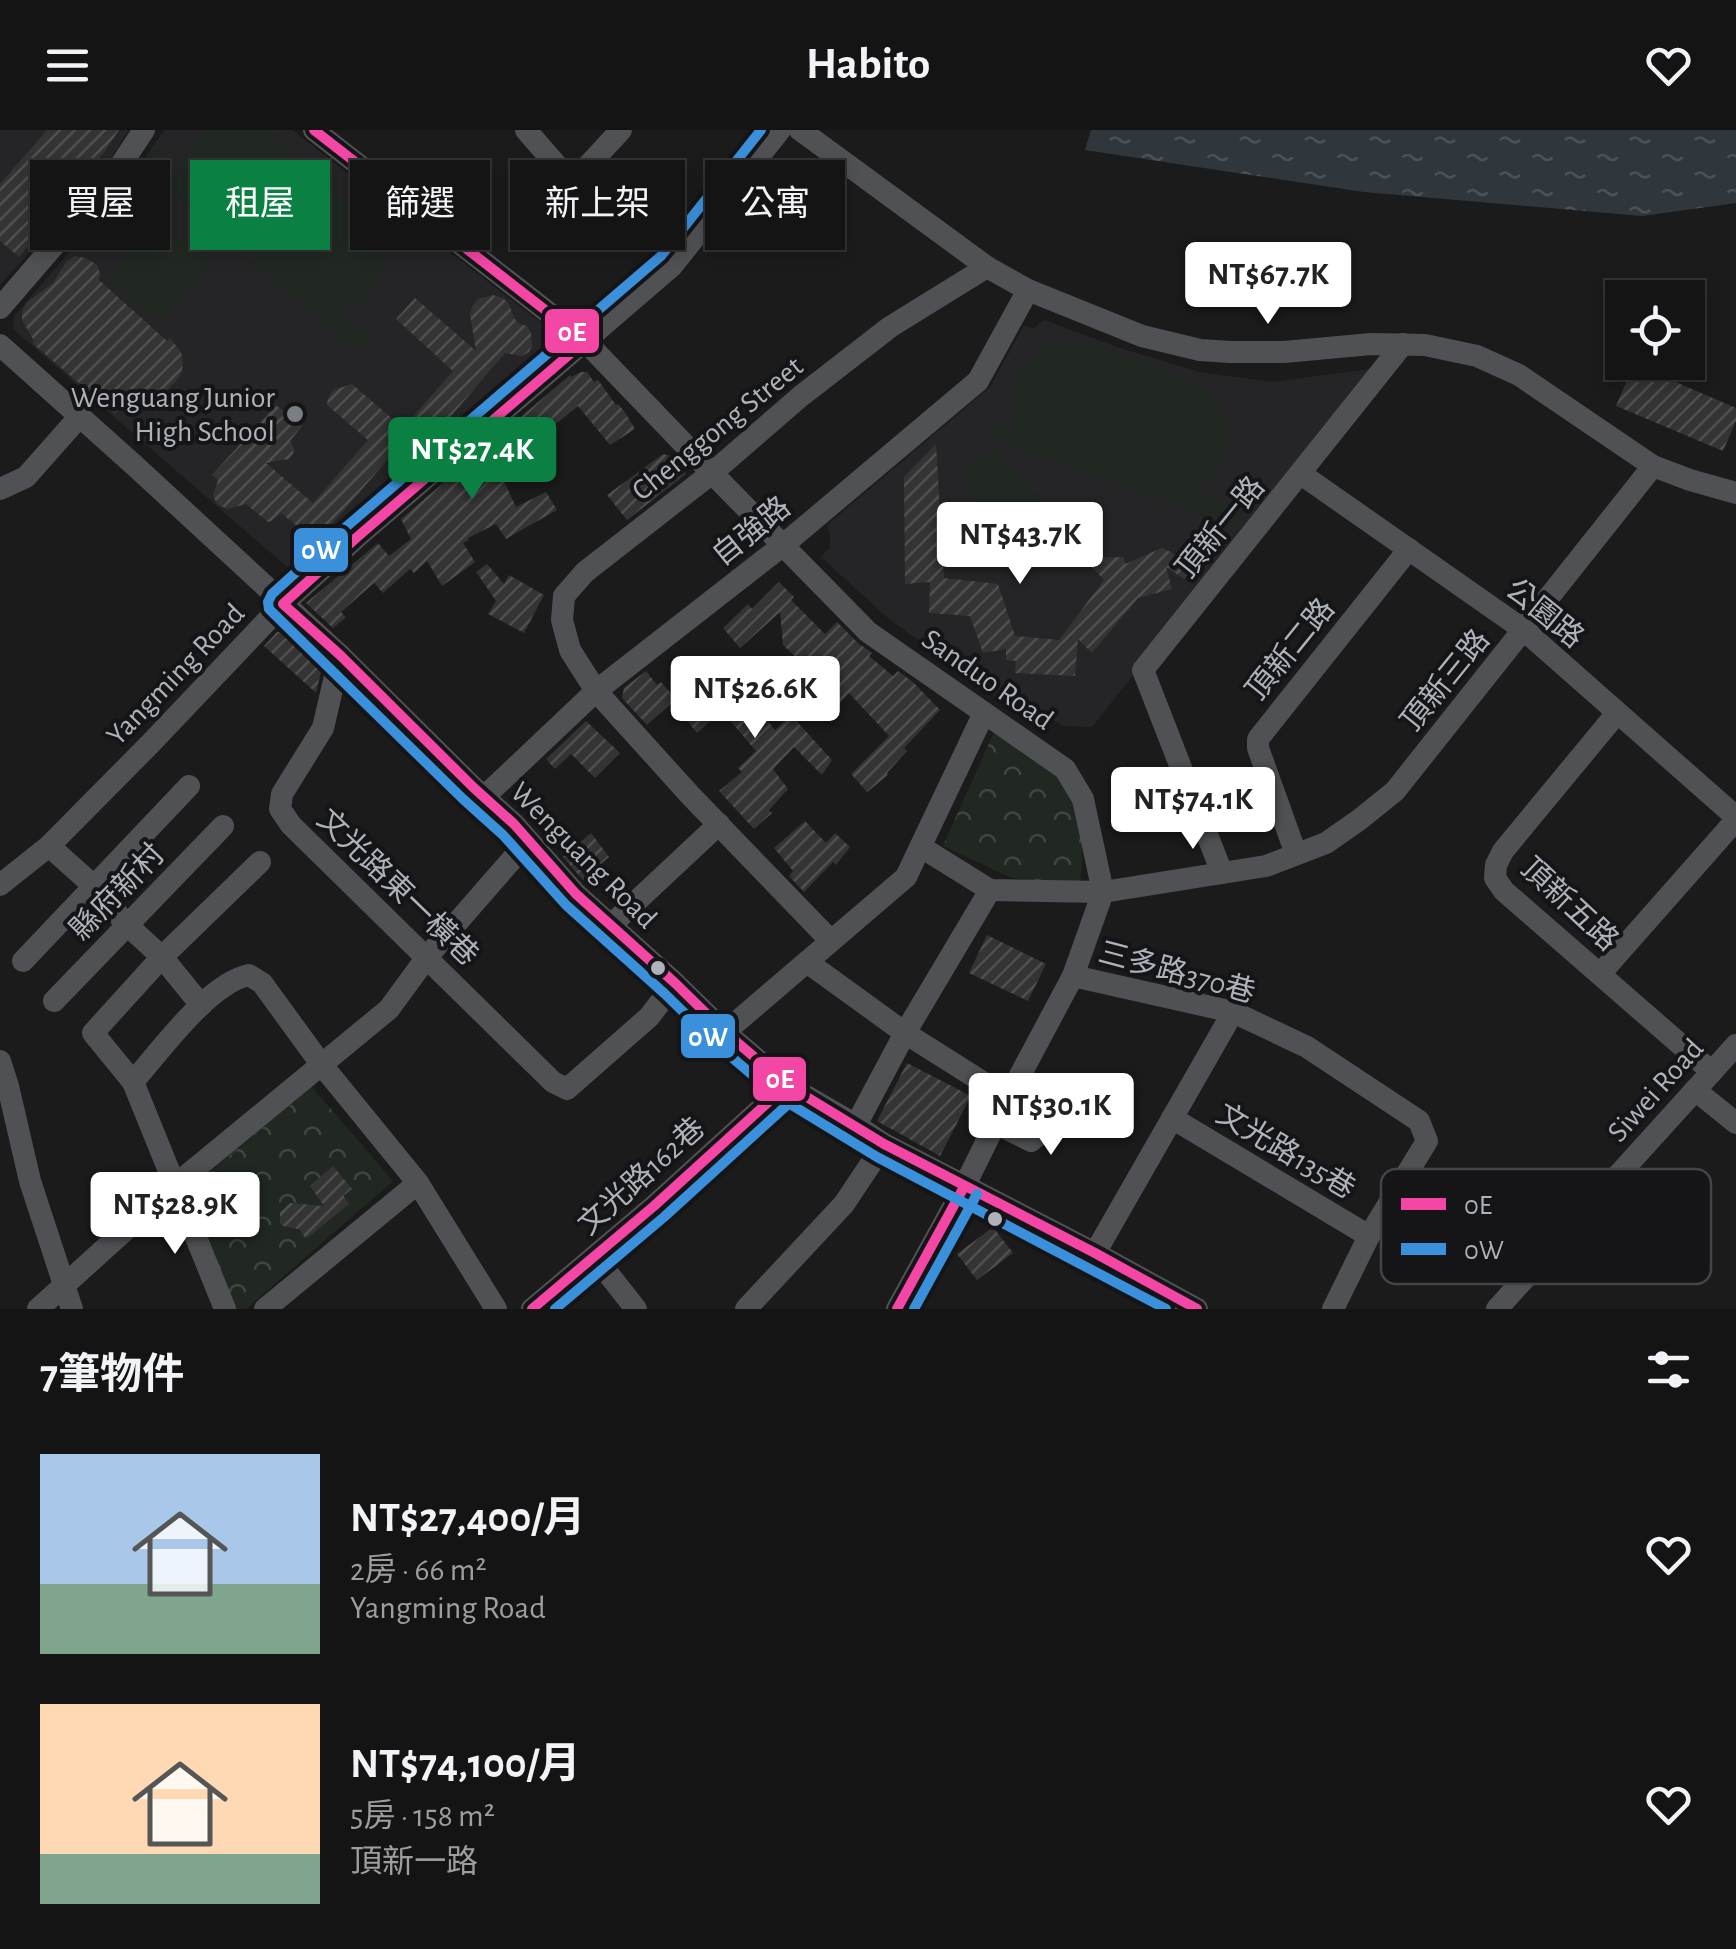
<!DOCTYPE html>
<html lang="zh-TW">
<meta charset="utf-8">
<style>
:root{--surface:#141414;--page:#1d1d1d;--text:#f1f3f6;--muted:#9d9ea0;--line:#333334;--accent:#0b8043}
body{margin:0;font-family:"Alegreya Sans","Noto Sans TC",sans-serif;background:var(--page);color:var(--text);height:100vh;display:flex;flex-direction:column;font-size:38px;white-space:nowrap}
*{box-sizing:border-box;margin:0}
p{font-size:32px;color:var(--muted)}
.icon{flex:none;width:55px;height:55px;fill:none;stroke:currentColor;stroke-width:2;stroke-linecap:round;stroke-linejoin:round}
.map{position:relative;height:1179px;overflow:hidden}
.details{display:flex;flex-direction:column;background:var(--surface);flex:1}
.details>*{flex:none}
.banner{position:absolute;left:30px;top:30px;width:1000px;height:90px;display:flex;gap:20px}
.fabs{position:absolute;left:1605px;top:150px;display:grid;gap:20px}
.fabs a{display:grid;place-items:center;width:100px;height:100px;border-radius:0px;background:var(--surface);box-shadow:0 5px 15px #0003,0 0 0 2px var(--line);font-size:50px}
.price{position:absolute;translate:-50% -85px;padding:0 22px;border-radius:10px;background:#fff;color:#222;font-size:32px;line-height:65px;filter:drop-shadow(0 2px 5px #0008)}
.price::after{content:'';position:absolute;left:50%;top:60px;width:30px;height:22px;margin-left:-15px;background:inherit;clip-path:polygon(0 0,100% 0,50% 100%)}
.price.current{background:var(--accent);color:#fff}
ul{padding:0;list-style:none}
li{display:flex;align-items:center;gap:30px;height:250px;padding:0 40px}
li span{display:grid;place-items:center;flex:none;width:280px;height:200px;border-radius:0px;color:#555}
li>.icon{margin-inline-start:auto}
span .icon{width:120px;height:120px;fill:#fffc;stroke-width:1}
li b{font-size:42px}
h2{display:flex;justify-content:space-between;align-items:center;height:120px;padding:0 40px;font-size:42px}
.tag{padding:0 35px;border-radius:0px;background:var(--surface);box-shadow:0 5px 15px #0003,0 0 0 2px var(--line);font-size:35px;line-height:90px}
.tag.current{background:var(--accent);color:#fff}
header{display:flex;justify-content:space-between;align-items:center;height:130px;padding:0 40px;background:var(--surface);font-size:45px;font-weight:700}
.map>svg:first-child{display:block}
.built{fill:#252527}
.forest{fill:url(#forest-crowns)}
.garden{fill:#212822}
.water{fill:url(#water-ripples)}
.building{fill:url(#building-hatch)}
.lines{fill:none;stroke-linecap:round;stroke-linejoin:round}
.minor{stroke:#505154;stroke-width:22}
.bus-1-casing{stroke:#151517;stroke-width:18}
.bus-2-casing{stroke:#151517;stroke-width:18}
.bus-1{stroke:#f346a5;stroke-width:10}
.bus-2{stroke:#3a90db;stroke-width:10}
.poi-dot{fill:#7b7e83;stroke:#151517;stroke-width:4}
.bus-dot{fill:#aeb3bb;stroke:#151517;stroke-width:4}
.labels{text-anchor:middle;stroke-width:8;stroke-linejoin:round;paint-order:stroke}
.poi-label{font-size:30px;fill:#aeb3bb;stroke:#151517;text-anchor:end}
.street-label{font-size:30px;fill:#aeb3bb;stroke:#151517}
.key{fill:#151517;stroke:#434448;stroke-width:2.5}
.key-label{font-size:28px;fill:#aeb3bb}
.line-badge{stroke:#151517;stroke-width:4}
.badge-label{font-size:28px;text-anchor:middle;font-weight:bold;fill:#fff}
</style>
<header><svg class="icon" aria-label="menu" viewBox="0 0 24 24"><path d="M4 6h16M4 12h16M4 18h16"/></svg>Habito<svg class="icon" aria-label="heart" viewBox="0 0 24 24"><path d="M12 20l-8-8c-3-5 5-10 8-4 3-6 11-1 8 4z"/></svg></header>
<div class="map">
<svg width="1736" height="1179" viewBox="0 0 1736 1179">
<defs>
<pattern id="forest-crowns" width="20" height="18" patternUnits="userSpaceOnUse" patternTransform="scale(2.5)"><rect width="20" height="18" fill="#212822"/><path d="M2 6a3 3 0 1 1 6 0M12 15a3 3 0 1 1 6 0" fill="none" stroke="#3f4540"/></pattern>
<pattern id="water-ripples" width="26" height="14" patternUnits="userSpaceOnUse" patternTransform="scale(2.5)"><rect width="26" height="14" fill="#2f373d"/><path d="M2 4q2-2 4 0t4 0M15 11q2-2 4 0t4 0" fill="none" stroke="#4b5257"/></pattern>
<pattern id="building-hatch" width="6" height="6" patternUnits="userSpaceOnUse" patternTransform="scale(2.5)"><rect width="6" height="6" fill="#343435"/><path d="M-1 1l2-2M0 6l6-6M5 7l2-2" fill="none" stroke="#4f4f50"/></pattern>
</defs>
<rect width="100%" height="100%" fill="#1b1b1b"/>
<g class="built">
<polygon points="0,0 129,0 100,45 0,155"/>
<polygon points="164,0 292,0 557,205 557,216 296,436 287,437 13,199 14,186 123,60"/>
<polygon points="1044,190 1120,218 1200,242 1272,252 1377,238 1092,597 1062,596 1020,567 998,568 889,489 821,427 830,417 830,405 827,395 990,257 1024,195 1033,199"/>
</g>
<g class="forest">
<path d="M996,598C1023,617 1059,634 1076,663C1086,681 1082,735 1080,757L1012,748L943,716Z"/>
<polygon points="312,957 393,1051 246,1179 230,1179 189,1059"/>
</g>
<g class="garden">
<path d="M206,0H265L270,3L373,96C394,131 379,176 335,179L368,209L357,222L142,35L156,18L181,41L191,15Z"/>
<polygon points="160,86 213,131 161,192 108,147"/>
<path d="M1071,211C1099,216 1126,227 1153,237C1169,243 1189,248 1203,258C1231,279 1236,324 1211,348C1205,354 1197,358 1191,362L1246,379L1240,398L994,309L1000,292L1018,298C1006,269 1017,234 1046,219C1054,215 1063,214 1071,211Z"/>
<polygon points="995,317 1043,374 1006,403 960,345"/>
</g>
<polygon class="water" points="1091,0 1736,0 1736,73 1642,86 1364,62 1085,20"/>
<g class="building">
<polygon points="47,0 119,0 105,21 19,127 0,111 0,54"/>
<polygon points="74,126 86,128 97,135 100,144 99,150 167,211 170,208 181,222 183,232 182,242 176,251 168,259 155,264 138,259 115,284 32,213 34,211 22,190 22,182 26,173 53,153 66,132"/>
<polygon points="493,165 503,168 509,174 514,188 520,194 527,196 531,203 532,216 529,222 522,226 505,223 411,333 398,335 389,328 320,408 313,409 281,383 272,391 268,392 246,374 227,379 217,374 213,366 218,350 212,345 276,275 302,296 290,311 294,318 293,324 289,329 266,333 313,373 368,310 327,275 328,268 333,260 352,254 403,298 453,241 396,189 415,168 476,221 470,184 473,175 478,169"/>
<polygon points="1634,234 1736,278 1736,291 1723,321 1616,276"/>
<polygon points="581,242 587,242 594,252 598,250 616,275 618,274 624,281 635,299 610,315 578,276 557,293 494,330 516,377 546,362 557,380 506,409 496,394 468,408 469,410 463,413 475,432 442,456 427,431 414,443 410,439 383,463 374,453 341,482 346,487 333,498 306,473 378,413 389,426 411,409 401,389 570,245 571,247"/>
<polygon points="936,314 944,448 998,454 1015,506 1059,510 1104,450 1092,437 1095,428 1124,427 1125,434 1162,418 1171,422 1192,439 1184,449 1166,437 1172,459 1138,468 1092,523 1078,509 1075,546 1015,543 1016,531 1006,530 1006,519 983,523 970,486 929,483 930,452 905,454 904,347"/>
<polygon points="663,324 671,326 686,344 627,390 607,365"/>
<polygon points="487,434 504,454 509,445 544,465 524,503 488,484 496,471 476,442"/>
<polygon points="779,452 794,467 791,470 825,504 837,492 858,513 872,523 869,526 893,546 898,541 913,552 940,580 904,618 907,621 887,643 888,645 867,662 851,644 889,606 849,563 835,578 793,536 799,530 783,515 780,482 740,518 723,498 748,474 752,479"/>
<polygon points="277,502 284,502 322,537 316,563 264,516"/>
<polygon points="748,530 774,561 756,576 775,600 791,585 832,630 822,645 794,617 773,639 788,659 769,680 772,683 754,699 719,661 742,642 738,638 756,621 722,581 697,603 681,583 717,551 720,555"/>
<polygon points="646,541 657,555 661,552 676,569 647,595 622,568 624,558"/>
<polygon points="586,591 620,623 595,648 571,624 555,639 546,629"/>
<polygon points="805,691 826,713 835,703 850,717 836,735 833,732 804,762 789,746 793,741 774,718"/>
<polygon points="591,703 609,727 583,750 563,727"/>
<polygon points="987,805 1046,834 1028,871 969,843"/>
<polygon points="907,933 971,966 940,1026 877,991"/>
<polygon points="333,1036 352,1059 343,1066 349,1074 306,1109 299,1099 283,1096 280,1093 280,1082 290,1073 324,1076 310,1056"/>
<polygon points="993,1097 1013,1123 977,1150 957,1124"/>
</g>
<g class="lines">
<g class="minor">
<polyline points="314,0 585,211 712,343 868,502 1065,639 1083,669 1103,762 1073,846 1008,968 964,1057 897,1179"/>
<polyline points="526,0 572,53 621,0"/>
<polyline points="800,0 987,137 1028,160 1142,206 1200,220 1230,222 1284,222 1371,214 1425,215 1477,226 1519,245 1653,336 1690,350 1736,363"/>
<polyline points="0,178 112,48 144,0"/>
<polyline points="0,215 134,335 340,525 474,658 514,694 576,764 675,853 725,902 787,955 856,995 884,1014 1095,1123 1197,1179"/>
<polyline points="1301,344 1524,500 1736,687"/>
<polyline points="0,359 26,347 80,286"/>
<polyline points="340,525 323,598 282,664 280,679 291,695 553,952 567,959 649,887 675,853"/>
<polyline points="1617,583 1503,721 1496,735 1495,748 1504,761 1712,942"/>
<polyline points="484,667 596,561 782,416 978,251 1028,160"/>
<polyline points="49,716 95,757 126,794 162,827 201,875"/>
<polyline points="921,717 990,760 1103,762 1266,736 1326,713 1359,690 1395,661 1653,336"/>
<polyline points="1296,724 1258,618 1258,609 1409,419"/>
<polyline points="1222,743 1143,540 1403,214"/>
<polyline points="0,755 49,716 150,614 283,474 356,408 672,136 780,0"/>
<polyline points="610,796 719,694"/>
<polyline points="831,811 690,665 596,561 570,520 562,490 564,466 585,442 712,343 801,266 890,197 987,137"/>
<polyline points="23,831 189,656"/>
<polyline points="807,832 905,903 1008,968"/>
<polyline points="1600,844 1736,690"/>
<polyline points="1073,846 1233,882 1307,917 1419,991 1427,1011 1369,1106 1333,1179"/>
<polyline points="54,871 223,696"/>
<polyline points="725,902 906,747 984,583"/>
<polyline points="0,931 8,956 30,1051 72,1179"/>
<path d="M133,952C160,921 209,853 249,845L262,853L321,934L418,1053L496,1179"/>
<polyline points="1695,960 1736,993"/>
<polyline points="1172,988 1369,1106"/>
<polyline points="995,993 1031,1011 1091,962"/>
<polyline points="856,995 905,903 990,760"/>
<polyline points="1095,1123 1233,882"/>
<polyline points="595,1127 636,1179"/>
<polyline points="38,1179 174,1056 389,879 427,827 528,711"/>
<polyline points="225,1179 133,952 93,903 162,827 260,732"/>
<polyline points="265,1179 418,1053"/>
<polyline points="532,1179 654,1076 787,955"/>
<polyline points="746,1179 844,1074 884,1014"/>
<polyline points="1497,1179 1736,915"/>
</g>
<defs>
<g id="bus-1">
<polyline points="314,0 585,211 356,408 283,474 340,525 474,658 514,694 576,764 675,853 725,902 787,955 884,1014 1095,1123 1197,1179"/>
<polyline points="532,1179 654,1076 787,955"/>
<polyline points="897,1179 964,1057"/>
</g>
<g id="bus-2">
<polyline points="761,0 661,126 346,397 272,464 268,472 269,479 463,669 503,705 566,775 665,864 715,913 777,966 877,1027 1166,1179"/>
<polyline points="555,1179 664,1087 797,966"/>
<polyline points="914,1179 977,1064"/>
</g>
</defs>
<use href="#bus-1" class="bus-1-casing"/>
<use href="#bus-2" class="bus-2-casing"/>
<use href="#bus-1" class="bus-1"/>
<use href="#bus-2" class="bus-2"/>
</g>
<circle class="poi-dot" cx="295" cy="284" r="10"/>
<g class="bus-dot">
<circle cx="658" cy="838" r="9"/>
<circle cx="995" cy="1089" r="9"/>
</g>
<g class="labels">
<g class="poi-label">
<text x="275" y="277">Wenguang Junior<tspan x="275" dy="34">High School</tspan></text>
</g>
<g class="street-label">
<text transform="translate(717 298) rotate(-39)" y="10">Chenggong Street</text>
<text transform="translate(1220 397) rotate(-51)" y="10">頂新一路</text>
<text transform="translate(751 401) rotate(-39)" y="10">自強路</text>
<text transform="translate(1545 483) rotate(39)" y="10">公園路</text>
<text transform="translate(1290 519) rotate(-51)" y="10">頂新二路</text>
<text transform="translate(175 544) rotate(-46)" y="10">Yangming Road</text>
<text transform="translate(988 549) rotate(35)" y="10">Sanduo Road</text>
<text transform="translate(1445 550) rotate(-51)" y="10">頂新三路</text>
<text transform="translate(584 725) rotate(45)" y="10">Wenguang Road</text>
<text transform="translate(398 757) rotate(44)" y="10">文光路東一橫巷</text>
<text transform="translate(117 762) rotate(-46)" y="10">縣府新村</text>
<text transform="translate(1570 774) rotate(43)" y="10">頂新五路</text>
<text transform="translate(1177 842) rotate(15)" y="10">三多路370巷</text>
<text transform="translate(1655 960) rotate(-48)" y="10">Siwei Road</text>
<text transform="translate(1286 1021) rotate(31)" y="10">文光路135巷</text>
<text transform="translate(641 1046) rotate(-42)" y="10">文光路162巷</text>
</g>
</g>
<rect x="1381" y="1039" width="330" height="115" rx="15" class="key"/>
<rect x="1401" y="1068" width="45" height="12" fill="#f346a5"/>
<rect x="1401" y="1113" width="45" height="12" fill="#3a90db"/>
<g class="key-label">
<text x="1464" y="1084">0E</text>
<text x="1464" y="1129">0W</text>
</g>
<g class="line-badge">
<rect x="543" y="177" width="58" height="48" rx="10" fill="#f346a5"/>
<rect x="292" y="396" width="58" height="48" rx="10" fill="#3a90db"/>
<rect x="679" y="882" width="58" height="48" rx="10" fill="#3a90db"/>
<rect x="751" y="925" width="57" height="48" rx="10" fill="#f346a5"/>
</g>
<g class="badge-label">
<text x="572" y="211">0E</text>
<text x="321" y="429">0W</text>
<text x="708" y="916">0W</text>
<text x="780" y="958">0E</text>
</g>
</svg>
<div class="fabs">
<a><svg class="icon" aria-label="locate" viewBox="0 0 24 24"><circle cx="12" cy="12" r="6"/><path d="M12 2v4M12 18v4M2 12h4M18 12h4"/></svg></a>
</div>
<b class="price" style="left:1268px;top:197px">NT$67.7K</b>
<b class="price current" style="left:472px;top:372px">NT$27.4K</b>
<b class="price" style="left:1020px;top:457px">NT$43.7K</b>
<b class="price" style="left:755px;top:611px">NT$26.6K</b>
<b class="price" style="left:1193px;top:722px">NT$74.1K</b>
<b class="price" style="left:1051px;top:1028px">NT$30.1K</b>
<b class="price" style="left:175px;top:1127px">NT$28.9K</b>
<div class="banner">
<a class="tag">買屋</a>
<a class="tag current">租屋</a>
<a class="tag">篩選</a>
<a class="tag">新上架</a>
<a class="tag">公寓</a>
</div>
</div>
<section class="details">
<h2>7筆物件<svg class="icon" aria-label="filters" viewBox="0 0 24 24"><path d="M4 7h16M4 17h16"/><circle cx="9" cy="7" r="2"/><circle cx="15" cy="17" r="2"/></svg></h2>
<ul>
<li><span style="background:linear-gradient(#a9c7e8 65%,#7fa58c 0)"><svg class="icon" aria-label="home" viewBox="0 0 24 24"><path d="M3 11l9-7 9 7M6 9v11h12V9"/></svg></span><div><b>NT$27,400/月</b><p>2房 · 66 m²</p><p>Yangming Road</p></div><svg class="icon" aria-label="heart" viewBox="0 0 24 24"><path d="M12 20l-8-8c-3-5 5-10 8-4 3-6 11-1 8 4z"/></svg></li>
<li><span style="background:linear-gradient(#ffd9b3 75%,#7fa58c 0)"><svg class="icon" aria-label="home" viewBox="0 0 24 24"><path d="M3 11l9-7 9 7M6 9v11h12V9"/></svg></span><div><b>NT$74,100/月</b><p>5房 · 158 m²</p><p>頂新一路</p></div><svg class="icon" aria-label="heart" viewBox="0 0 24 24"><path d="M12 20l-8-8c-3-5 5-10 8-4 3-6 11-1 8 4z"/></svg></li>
</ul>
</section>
